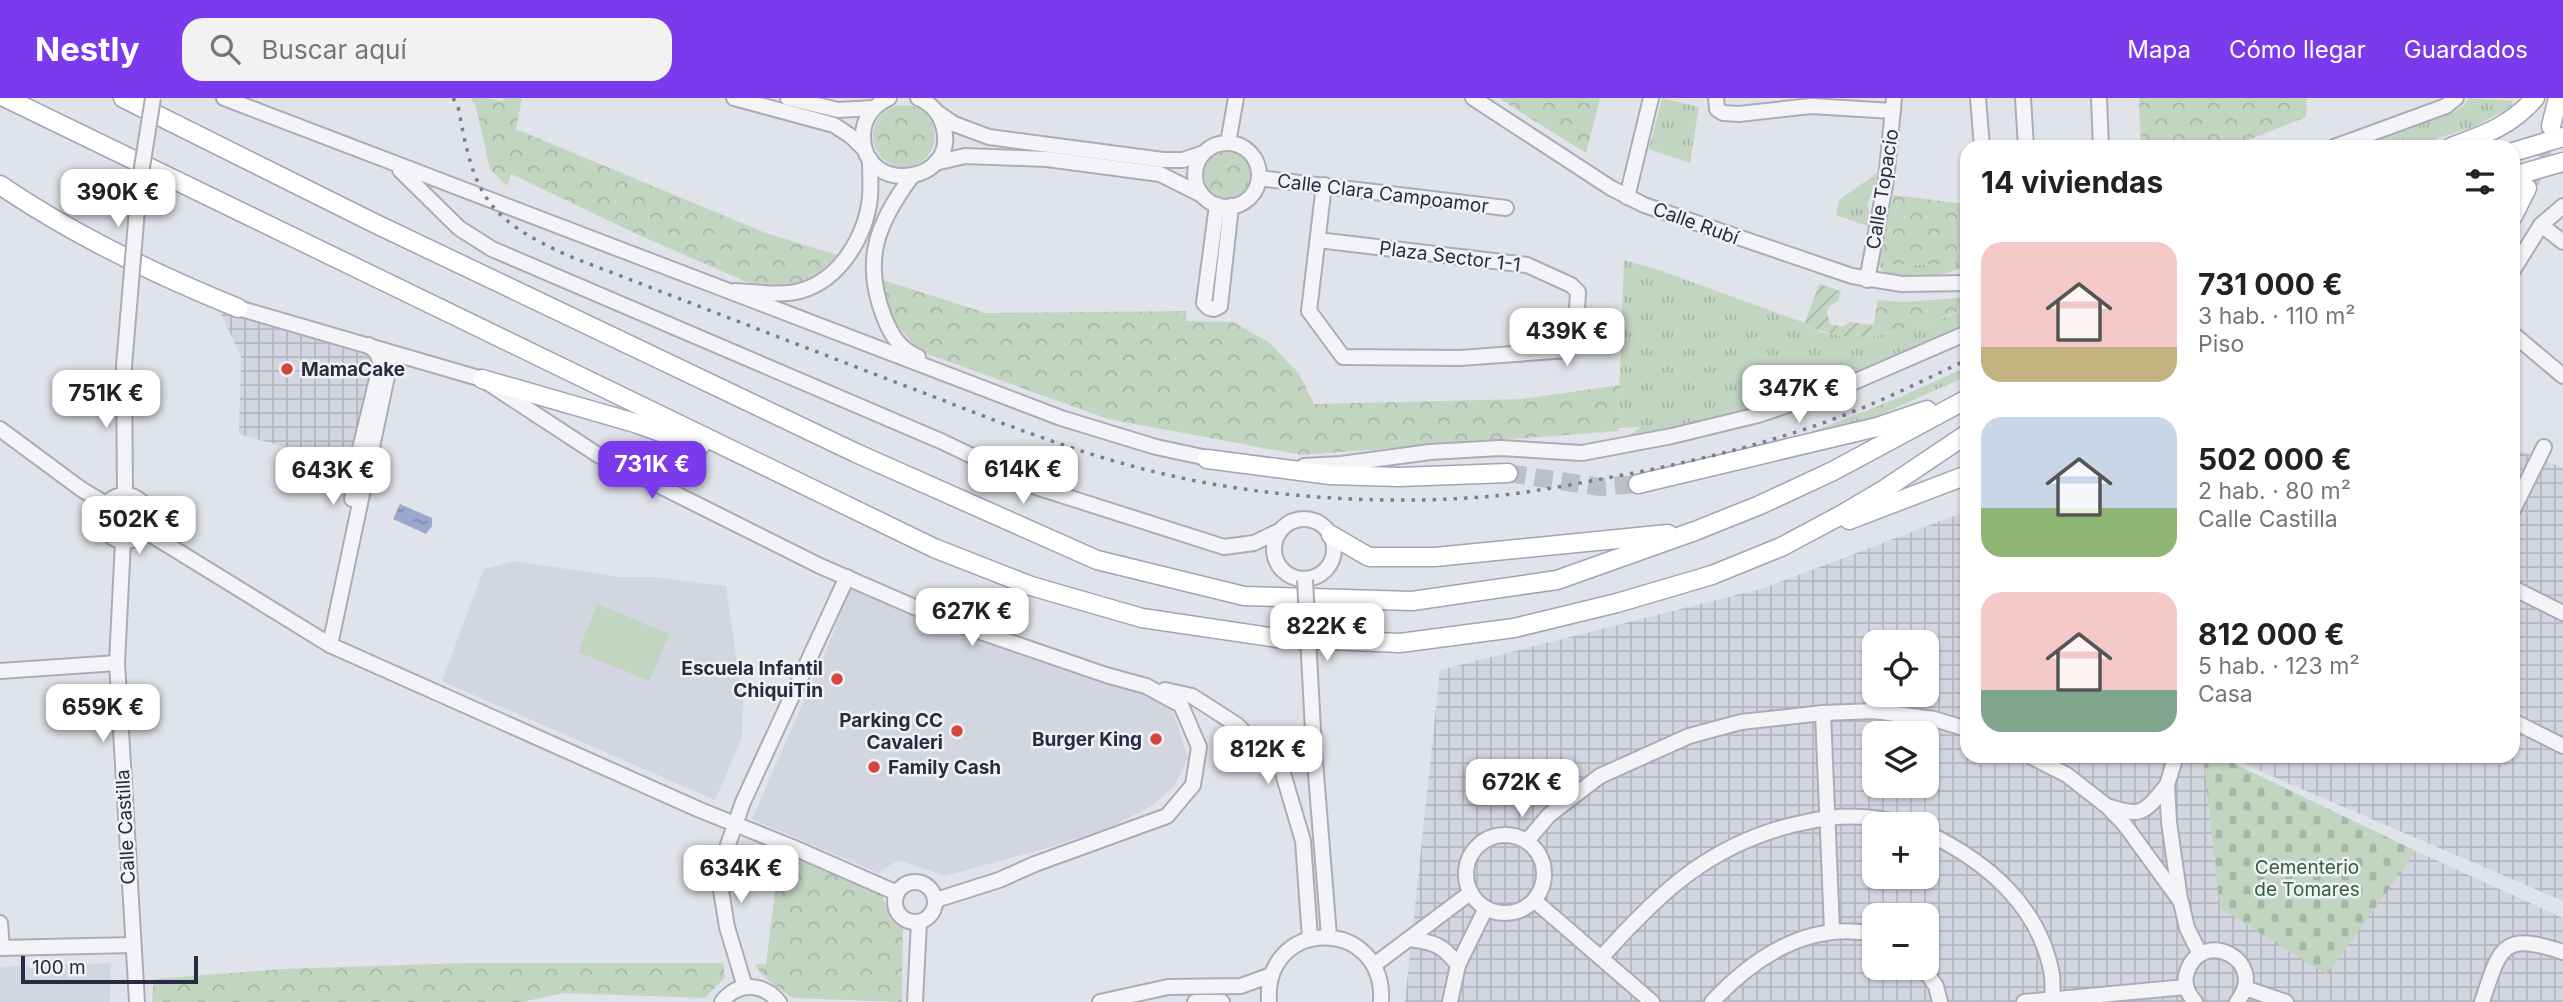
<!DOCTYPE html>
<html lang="es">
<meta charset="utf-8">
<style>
:root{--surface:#fff;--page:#f2f2f2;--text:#222;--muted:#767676;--accent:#7c3aed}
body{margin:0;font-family:Inter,sans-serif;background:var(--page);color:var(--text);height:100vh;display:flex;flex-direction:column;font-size:26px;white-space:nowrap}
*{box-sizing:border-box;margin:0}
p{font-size:23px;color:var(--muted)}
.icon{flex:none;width:38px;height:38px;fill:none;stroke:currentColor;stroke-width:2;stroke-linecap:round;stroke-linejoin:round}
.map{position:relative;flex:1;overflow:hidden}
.side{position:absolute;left:1960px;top:42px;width:560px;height:623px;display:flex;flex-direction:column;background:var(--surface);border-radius:21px;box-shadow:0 2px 5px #0004}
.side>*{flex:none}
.fabs{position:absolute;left:1862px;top:532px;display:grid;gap:14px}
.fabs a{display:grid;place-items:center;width:77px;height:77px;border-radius:14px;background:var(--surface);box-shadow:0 2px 5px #0004;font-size:35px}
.scale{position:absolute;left:21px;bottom:18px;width:177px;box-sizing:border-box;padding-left:7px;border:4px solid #282c43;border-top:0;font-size:19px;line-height:24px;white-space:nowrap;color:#282c43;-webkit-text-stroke:5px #f1f2f8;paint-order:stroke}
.price{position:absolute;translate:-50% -60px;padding:0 16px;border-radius:14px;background:#fff;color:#222;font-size:23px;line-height:46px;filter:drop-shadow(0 2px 4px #0008)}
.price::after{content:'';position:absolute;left:50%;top:42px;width:21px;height:16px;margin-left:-10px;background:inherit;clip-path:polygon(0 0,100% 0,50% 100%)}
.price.selected{background:var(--accent);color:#fff}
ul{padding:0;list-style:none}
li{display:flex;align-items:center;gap:21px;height:175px;padding:0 21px}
li span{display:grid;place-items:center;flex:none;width:196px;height:140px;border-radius:21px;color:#555}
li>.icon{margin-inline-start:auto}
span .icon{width:84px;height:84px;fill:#fffc;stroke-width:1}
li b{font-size:30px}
h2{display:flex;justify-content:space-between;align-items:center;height:84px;padding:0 21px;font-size:30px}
header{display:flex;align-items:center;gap:42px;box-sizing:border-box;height:98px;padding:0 35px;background:var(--accent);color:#fff}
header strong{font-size:33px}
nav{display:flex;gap:38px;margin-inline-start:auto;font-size:24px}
.search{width:490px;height:63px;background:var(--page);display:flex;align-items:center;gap:18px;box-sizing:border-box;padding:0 24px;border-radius:21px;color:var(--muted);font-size:26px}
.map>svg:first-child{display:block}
.built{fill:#d3d5e0}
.industrial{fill:url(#industrial-grid);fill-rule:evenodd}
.grass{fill:url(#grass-tufts)}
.forest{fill:url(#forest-crowns)}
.cemetery{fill:url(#cemetery-stones)}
.garden{fill:url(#garden-furrows)}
.pitch{fill:#c2d5c1}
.water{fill:url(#water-ripples)}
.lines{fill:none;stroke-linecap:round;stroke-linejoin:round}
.major-tunnel{stroke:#bcbec9;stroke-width:18;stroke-dasharray:18 9;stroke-linecap:butt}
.minor-casing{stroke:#aaacb8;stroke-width:18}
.major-casing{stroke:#9fa4b7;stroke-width:21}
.minor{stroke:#f4f4f8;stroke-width:14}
.major{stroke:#fff;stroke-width:18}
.rail{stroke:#797e95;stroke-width:3.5;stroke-dasharray:3.5 7;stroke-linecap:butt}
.minor-bridge-casing{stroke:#aaacb8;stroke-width:18;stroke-linecap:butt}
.minor-bridge{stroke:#f4f4f8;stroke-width:14}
.poi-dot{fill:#d7463e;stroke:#f1f2f8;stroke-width:2.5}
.labels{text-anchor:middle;stroke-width:5;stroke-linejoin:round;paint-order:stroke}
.street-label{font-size:19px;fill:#282c43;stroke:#f1f2f8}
.poi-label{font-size:19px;font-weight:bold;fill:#282c43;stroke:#f1f2f8;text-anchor:end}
.park-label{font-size:19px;fill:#346035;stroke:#f1f2f8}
</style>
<header>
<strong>Nestly</strong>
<div class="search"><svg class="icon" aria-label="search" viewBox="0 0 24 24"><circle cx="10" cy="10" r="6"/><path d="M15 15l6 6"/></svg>Buscar aquí</div>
<nav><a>Mapa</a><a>Cómo llegar</a><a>Guardados</a></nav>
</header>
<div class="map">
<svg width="2563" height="904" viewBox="0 0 2563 904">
<defs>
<pattern id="industrial-grid" width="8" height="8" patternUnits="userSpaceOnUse" patternTransform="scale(1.75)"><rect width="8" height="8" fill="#d3d5e0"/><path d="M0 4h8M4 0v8" fill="none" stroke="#b5b7c1"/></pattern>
<pattern id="grass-tufts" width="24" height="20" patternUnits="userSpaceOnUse" patternTransform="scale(1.75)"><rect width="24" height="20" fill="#c2d5c1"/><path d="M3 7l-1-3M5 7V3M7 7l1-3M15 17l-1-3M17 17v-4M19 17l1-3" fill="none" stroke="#a7b7a7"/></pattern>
<pattern id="forest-crowns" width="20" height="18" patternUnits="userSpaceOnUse" patternTransform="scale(1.75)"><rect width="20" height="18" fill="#c2d5c1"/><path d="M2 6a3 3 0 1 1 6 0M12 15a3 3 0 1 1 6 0" fill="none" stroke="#a7b7a7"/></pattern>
<pattern id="cemetery-stones" width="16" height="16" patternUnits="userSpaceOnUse" patternTransform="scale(1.75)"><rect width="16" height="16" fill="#c2d5c1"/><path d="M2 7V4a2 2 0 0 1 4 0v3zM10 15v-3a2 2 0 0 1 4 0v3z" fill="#a7b7a7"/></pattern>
<pattern id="garden-furrows" width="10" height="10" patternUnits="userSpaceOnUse" patternTransform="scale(1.75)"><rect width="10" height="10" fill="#c2d5c1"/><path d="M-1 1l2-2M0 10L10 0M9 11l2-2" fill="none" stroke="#a7b7a7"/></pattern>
<pattern id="water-ripples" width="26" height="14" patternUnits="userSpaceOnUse" patternTransform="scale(1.75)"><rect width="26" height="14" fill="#9aa8cd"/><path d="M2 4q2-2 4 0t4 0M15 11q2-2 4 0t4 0" fill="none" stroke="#7e89a8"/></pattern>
</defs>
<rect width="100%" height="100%" fill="#e1e3ea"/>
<g class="built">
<polygon points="515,463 619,479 653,479 726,488 743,606 742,639 715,702 442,583 484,471"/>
<polygon points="850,487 1045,562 1139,594 1173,613 1188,660 1175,687 1152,708 1110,729 1047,750 945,778 898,762 878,775 752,721 831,541"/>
<polygon points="111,865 110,904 0,904 0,869"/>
</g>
<g class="industrial">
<polygon points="214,200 392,254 367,372 239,336 241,259"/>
<polygon points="2513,350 2563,370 2563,803 2260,673 2231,658 2513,658"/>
<path d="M1967,413V658H2218L2416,753L2563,820V904H1405L1440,572L1764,490ZM1874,544H1927V597H1874ZM1874,635H1927V688H1874ZM1874,726H1927V779H1874ZM1874,817H1927V870H1874Z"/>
</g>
<g class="grass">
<polygon points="1662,0 1699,9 1690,65 1649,51"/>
<polygon points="2469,0 2512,3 2513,8 2471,30 2438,40 2430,49 2361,49 2452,15 2464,7"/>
<polygon points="1880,73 1868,105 1870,129 1836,117 1839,102"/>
<path d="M1967,146V166C1952,179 1900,183 1883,174L1878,165L1879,160L1889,166L1946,167Z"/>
<path d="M1624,162L1656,171L1805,225L1808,229L1825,235L1871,239L1927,226L1959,214L1957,200L1963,199V192H1967V228C1858,280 1744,320 1625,340L1641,329L1618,330Z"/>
<polygon points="1967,269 1967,278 1862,325 1812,337 1811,334 1891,303"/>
</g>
<g class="forest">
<polygon points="471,0 487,0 503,4 504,0 522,0 516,31 766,135 837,157 822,172 799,188 756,188 641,138 511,76 507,88 490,71 476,9"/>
<polygon points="1499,0 1600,0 1586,55 1503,3"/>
<polygon points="2139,0 2307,0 2306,19 2246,43 2238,42 2230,49 2141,49"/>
<circle cx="904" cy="38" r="31"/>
<circle cx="1227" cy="77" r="23"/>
<polygon points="1893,97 1965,106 1967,146 1946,167 1889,166 1879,160"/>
<polygon points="880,181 986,215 1186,213 1186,223 1233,224 1270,245 1299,276 1314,306 1523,301 1620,287 1618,333 1302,357 1108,321 919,253 891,220"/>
<polygon points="1957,200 1959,213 1927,226 1871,239 1878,202 1904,204"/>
<path d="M780,754L882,797L891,821L903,829L902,904L792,900C780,890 762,881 755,866H766Z"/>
<polygon points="465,865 723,865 725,879 705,900 564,895 522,904 152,904 154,881 282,871"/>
</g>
<polygon class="cemetery" points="2203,658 2218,658 2416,753 2327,877 2220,810"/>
<polygon class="garden" points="1819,186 1841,193 1838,203 1829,208 1827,214 1830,226 1843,229 1850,224 1873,227 1871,239 1840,238 1808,229 1805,225"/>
<polygon class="pitch" points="597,506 670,536 649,583 578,554"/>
<polygon class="water" points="400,406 432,420 432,428 426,436 393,421"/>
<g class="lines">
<g class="major-tunnel">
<polyline points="2530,84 2550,31"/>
<polyline points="1508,375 1600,389 1638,386"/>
</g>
<defs>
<g id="minor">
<polyline points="224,0 1061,320 1156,349 1217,362"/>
<polyline points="734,0 834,27 852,39 865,52"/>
<polyline points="788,0 838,12 874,10"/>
<path d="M889,0C873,7 863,21 863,38C863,99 961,86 943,27C939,14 930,5 918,0"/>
<polyline points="1473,0 1611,90 1644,107 1852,178 1902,186 1967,185"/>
<polyline points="1716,0 1717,11 1723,15 1739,16 1811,8 1893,13"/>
<polyline points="1978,0 1982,49"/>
<polyline points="2023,0 2026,49"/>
<polyline points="2099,0 2101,49"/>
<polyline points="938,15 954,26 989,39 1163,62 1183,62 1204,55"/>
<polyline points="1228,45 1236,0"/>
<circle cx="1227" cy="77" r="32"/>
<polyline points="2334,49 2446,8 2456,0"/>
<polyline points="935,65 965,58 1047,61 1160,76 1202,97"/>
<polyline points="400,72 459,130 492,151 943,344 1036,389 1224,449 1254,445 1279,433"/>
<path d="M912,78C877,125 862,162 884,219C891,237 900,251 918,259"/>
<polyline points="1259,80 1506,110"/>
<polyline points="1627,99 1651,0"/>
<polyline points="1217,107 1204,205 1209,210 1214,211 1220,208 1231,108"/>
<polyline points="2541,127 2563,144"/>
<polyline points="1318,142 1527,167 1571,187 1578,194 1575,246 1568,252 1460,260 1343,259 1309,213 1324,87"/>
<polyline points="2513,172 2541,127 2563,108"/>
<polyline points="1867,182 1886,82 1894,0"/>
<path d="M735,193C755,194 781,198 800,193C840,182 866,138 870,99C871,86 870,73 870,61"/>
<polyline points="238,210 482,281 598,357 820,468 912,508 978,533 1106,577 1146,588 1181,607 1199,649 1193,687 1167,718 1035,766 999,782 936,802"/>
<polyline points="2513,236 2563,278"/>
<polyline points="124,268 125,396"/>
<polyline points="0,331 81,391 106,406"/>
<polyline points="1304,368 1341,366 1430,354 1500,350 1582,355 1672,338 1758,317 1847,287 1967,235"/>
<circle cx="125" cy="420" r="23"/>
<polyline points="352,401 359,355 381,265 377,255 369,247"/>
<polyline points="2513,412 2544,349"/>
<circle cx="1304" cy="451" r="30"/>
<polyline points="145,433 330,547 700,712 792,749 897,795"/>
<polyline points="123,443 117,565 137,904"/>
<polyline points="2513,490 2563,515"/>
<polyline points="330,547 389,269 400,257"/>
<polyline points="0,573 117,565"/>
<polyline points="1165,592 1192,598 1237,627 1282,672 1303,743 1310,840"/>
<polyline points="1823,615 1832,832"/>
<polyline points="2513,623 2563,648"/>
<polyline points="1314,651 1329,838"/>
<polyline points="2030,658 2067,677 2108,709 2125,727 2181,804 2187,830 2200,856"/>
<polyline points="2176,658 2167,687 2169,724 2180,801"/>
<path d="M2110,709C2144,720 2145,713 2167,687"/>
<path d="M1927,735C1986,763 2040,808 2052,877C2053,886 2052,895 2053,904"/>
<circle cx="1505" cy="776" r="39"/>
<polyline points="1527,743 1549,717 1600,678 1689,638 1741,624 1823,615 1874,613 1934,621 1967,631"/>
<circle cx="915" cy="804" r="20"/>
<polyline points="1535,803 1652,904"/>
<polyline points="0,825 2,850"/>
<path d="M1409,841C1434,844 1443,847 1458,867"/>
<polyline points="0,850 133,847"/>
<path d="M1601,860C1661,792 1715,742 1806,724C1836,717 1872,716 1901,726"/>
<polyline points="1374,867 1470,795"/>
<polyline points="1923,870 1936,888 1940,904"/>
<polyline points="745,889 727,829 720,786 723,761 743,704 847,479"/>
<polyline points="2245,890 2286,904"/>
<path d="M722,904C738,883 763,885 779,904"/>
<polyline points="915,904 919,824"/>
<polyline points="1100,904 1168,889 1241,888 1271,877"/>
<polyline points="1195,904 1222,904"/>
<path d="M1269,904C1263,818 1386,818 1381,904"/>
<polyline points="1450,904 1458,867 1486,810"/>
<path d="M1712,904C1755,858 1809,823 1874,836"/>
<polyline points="2024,904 2186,889"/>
<path d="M2195,904C2187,895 2183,885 2187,874C2201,829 2270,862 2237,904"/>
<path d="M2482,904C2500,850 2501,833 2563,854"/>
</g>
<g id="major">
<polyline points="6,0 934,450 1031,488 1142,520 1277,540 1400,545 1514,530 1617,505 1712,477 1781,449 1841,417 1885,391 1967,336"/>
<polyline points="123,0 374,125 856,355 1097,462 1244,498 1412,503 1557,482 1695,433 1760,407 1833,373 1967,301"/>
<polyline points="2551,28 2558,0"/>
<path d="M2451,49C2484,37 2512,27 2535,0"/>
<polyline points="2513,54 2563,39"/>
<polyline points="2513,78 2563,64"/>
<path d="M0,87C75,138 154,176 238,210"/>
<polyline points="2513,118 2527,90"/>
<polyline points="482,281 635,325 700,348"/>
<polyline points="1207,361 1330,377 1399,379 1508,375"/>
<polyline points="1638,386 1877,329 1927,312"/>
<polyline points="1849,422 1967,377"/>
<polyline points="1331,437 1369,459 1435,459 1668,436"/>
</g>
</defs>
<use href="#minor" class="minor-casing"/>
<use href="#major" class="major-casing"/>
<use href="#minor" class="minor"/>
<use href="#major" class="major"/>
<path class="rail" d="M453,0L458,8C474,97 485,120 569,158C678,200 788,243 898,285C987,319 1075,356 1168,377C1272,401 1398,408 1504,397C1553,391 1601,381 1649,372C1725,356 1802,336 1874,305C1905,292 1936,276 1967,262"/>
<defs>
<g id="minor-bridge">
<polyline points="124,268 139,88 153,0"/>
<polyline points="1305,482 1314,651"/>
</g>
</defs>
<use href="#minor-bridge" class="minor-bridge-casing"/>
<use href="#minor-bridge" class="minor-bridge"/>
</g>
<g class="poi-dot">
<circle cx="287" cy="271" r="7"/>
<circle cx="837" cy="581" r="7"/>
<circle cx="957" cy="633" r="7"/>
<circle cx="1156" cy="641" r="7"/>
<circle cx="874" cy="669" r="7"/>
</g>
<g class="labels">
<g class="street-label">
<text transform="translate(1882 91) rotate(-81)" y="7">Calle Topacio</text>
<text transform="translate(1383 95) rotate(7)" y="7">Calle Clara Campoamor</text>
<text transform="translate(1696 125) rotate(20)" y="7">Calle Rubí</text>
<text transform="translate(1450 158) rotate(7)" y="7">Plaza Sector 1-1</text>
<text transform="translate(125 729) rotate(-93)" y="7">Calle Castilla</text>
</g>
<g class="poi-label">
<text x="301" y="278" text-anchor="start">MamaCake</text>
<text x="823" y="577">Escuela Infantil<tspan x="823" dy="22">ChiquiTin</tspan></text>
<text x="943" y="629">Parking CC<tspan x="943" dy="22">Cavaleri</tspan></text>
<text x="1142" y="648">Burger King</text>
<text x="888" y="676" text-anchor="start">Family Cash</text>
</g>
<g class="park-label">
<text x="2307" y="776">Cementerio<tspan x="2307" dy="22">de Tomares</tspan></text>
</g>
</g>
</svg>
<div class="fabs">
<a><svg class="icon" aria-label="locate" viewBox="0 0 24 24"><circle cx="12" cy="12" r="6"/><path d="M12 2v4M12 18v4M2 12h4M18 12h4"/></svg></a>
<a><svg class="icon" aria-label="layers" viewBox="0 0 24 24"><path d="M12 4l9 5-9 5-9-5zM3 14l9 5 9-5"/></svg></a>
<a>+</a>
<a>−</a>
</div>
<div class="scale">100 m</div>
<b class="price" style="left:118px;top:131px">390K €</b>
<b class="price" style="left:1567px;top:270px">439K €</b>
<b class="price" style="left:1799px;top:327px">347K €</b>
<b class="price" style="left:106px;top:332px">751K €</b>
<b class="price selected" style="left:652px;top:403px">731K €</b>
<b class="price" style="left:1023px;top:408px">614K €</b>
<b class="price" style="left:333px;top:409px">643K €</b>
<b class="price" style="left:139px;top:458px">502K €</b>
<b class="price" style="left:972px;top:550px">627K €</b>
<b class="price" style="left:1327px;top:565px">822K €</b>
<b class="price" style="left:103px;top:646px">659K €</b>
<b class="price" style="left:1268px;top:688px">812K €</b>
<b class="price" style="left:1522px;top:721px">672K €</b>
<b class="price" style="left:741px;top:807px">634K €</b>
<section class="side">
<h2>14 viviendas<svg class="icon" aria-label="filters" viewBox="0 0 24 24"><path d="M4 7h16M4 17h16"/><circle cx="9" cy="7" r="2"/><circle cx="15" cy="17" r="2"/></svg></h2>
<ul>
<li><span style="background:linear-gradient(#f6c9c9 75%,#c2b280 0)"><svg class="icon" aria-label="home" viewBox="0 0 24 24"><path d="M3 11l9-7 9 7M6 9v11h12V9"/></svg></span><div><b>731 000 €</b><p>3 hab. · 110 m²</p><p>Piso</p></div></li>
<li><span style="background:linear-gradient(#c9d6e8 65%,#8fb573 0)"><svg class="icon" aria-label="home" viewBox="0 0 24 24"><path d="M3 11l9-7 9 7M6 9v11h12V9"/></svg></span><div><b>502 000 €</b><p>2 hab. · 80 m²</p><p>Calle Castilla</p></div></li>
<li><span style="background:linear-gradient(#f6c9c9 70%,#7fa58c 0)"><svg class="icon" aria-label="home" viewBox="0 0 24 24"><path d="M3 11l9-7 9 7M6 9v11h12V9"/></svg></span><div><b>812 000 €</b><p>5 hab. · 123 m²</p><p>Casa</p></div></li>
</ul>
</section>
</div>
